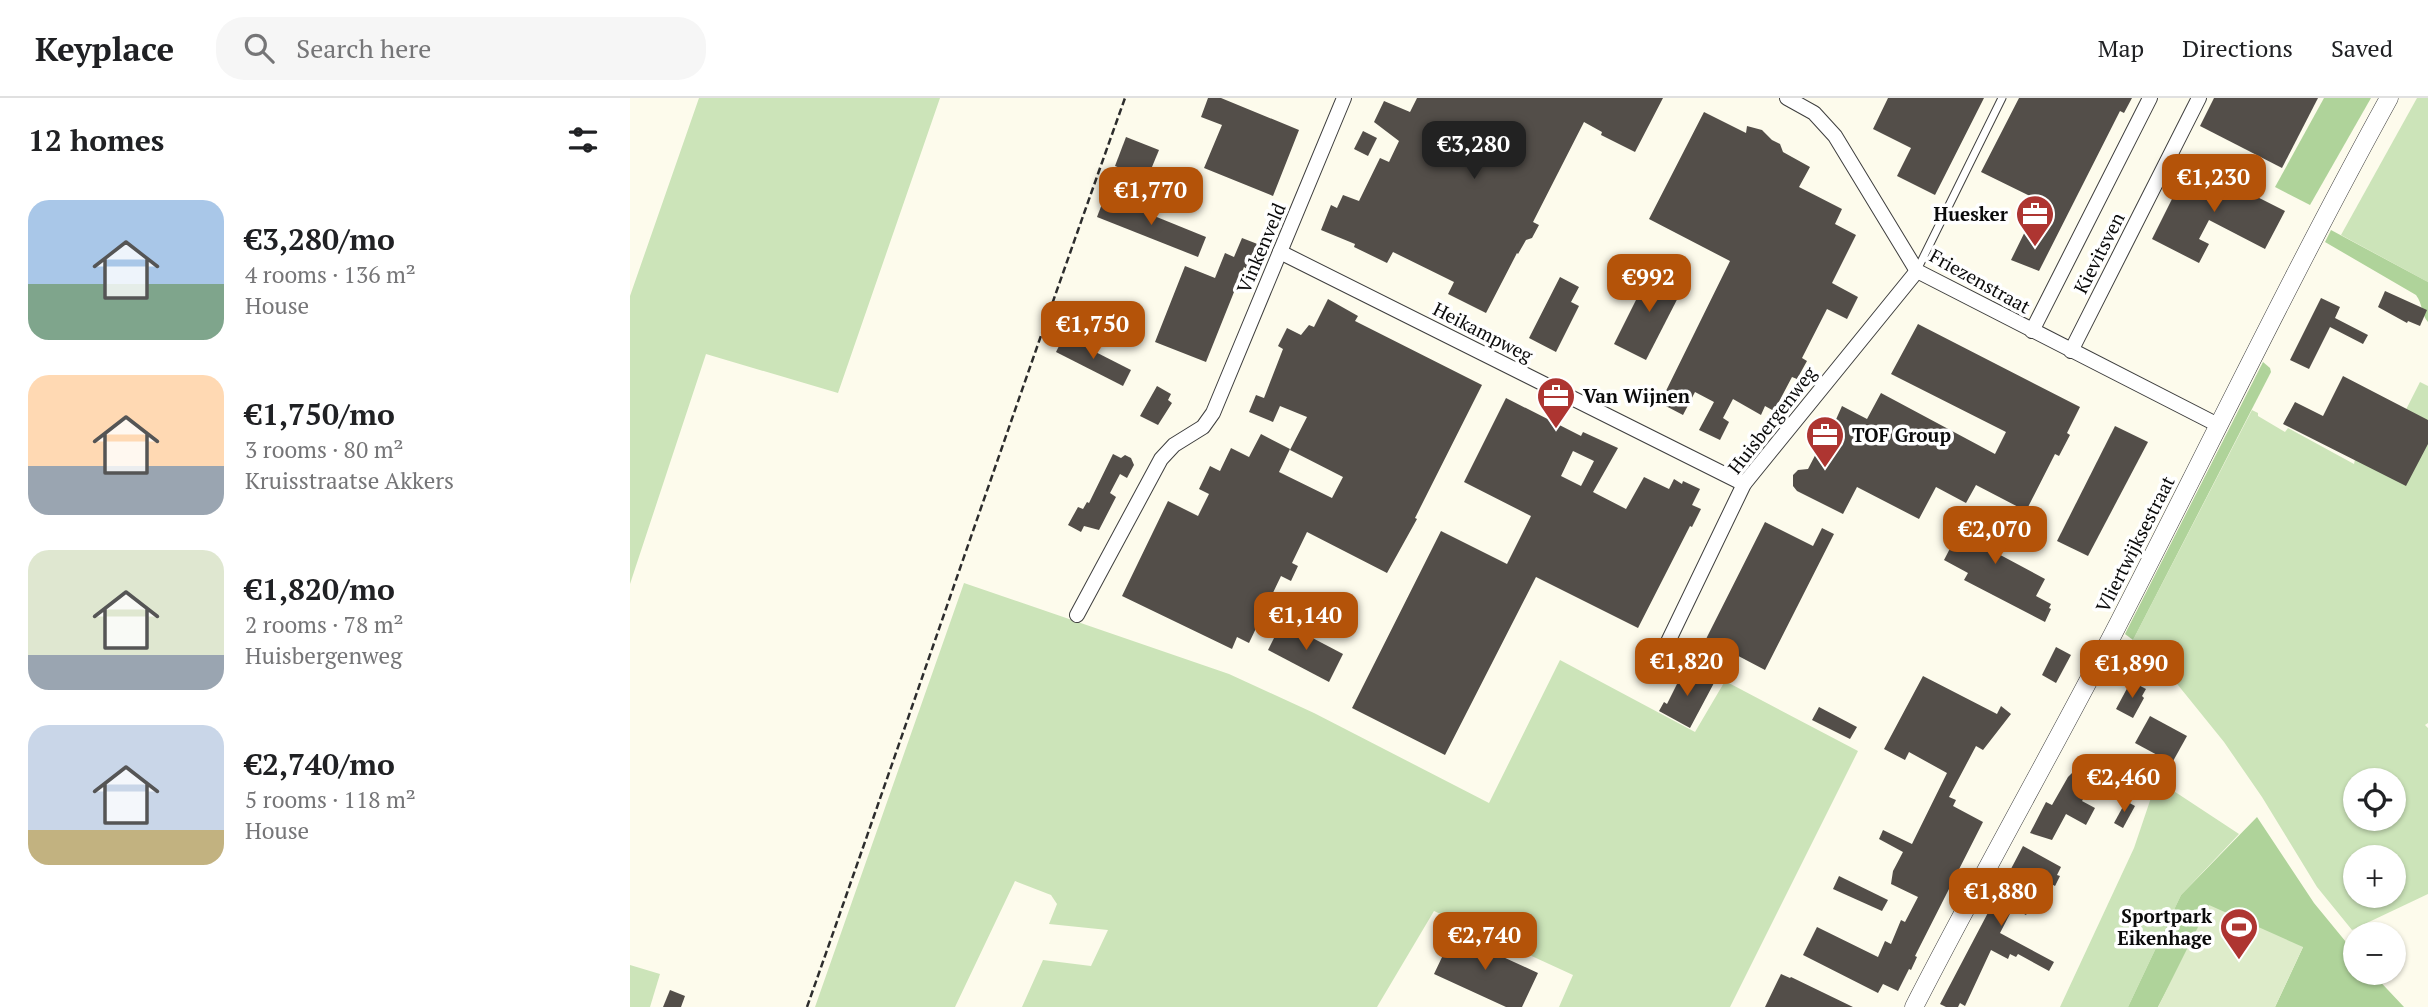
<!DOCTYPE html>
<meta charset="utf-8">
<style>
:root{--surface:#fff;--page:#f6f6f6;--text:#202124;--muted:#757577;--line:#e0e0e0;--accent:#b45309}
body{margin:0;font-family:"PT Serif",serif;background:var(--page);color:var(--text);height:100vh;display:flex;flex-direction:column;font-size:26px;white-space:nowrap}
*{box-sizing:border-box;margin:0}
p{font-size:23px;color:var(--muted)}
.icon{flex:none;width:38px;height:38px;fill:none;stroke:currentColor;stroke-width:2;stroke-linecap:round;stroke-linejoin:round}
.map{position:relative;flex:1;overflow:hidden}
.details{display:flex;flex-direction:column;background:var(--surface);width:630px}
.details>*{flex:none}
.tools{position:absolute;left:1713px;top:670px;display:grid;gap:14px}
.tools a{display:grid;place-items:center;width:63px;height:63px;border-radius:50%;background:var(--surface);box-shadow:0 2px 5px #0004;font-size:35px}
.price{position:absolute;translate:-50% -60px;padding:0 16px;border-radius:14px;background:var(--accent);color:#fff;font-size:23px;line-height:46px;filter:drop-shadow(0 2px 4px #0008)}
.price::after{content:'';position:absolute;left:50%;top:42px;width:21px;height:16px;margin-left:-10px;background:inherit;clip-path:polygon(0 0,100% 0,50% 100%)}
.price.on{background:#222;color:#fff}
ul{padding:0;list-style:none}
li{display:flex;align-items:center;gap:21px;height:175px;padding:0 28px}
li span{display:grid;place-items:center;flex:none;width:196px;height:140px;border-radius:21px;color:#555}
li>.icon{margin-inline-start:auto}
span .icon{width:84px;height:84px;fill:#fffc;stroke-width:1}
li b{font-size:30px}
h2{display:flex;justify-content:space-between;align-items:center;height:84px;padding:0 28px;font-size:30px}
header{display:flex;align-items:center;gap:42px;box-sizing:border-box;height:98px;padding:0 35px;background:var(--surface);border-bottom:2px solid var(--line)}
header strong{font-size:33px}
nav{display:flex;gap:38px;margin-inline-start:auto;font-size:24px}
.search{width:490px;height:63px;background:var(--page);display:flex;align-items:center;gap:18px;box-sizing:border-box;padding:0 24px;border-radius:28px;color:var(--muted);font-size:26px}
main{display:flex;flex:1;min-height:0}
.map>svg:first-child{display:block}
.green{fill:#cce4b9;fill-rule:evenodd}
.forest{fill:#afd39a}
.pitch{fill:#deecca}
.building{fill:#534e49;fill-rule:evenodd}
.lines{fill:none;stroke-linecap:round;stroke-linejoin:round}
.service-casing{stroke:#3e3e3e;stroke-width:9}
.minor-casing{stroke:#3e3e3e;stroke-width:16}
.tertiary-casing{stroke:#3e3e3e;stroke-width:19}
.path{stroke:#2d2d2d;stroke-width:2.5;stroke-dasharray:7 3.5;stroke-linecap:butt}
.service{stroke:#fff;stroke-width:7}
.minor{stroke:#fff;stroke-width:14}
.tertiary{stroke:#fff;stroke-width:18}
.labels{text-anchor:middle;stroke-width:7;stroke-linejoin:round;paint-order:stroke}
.poi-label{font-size:19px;font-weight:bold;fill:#0b0b0b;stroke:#fff;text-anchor:end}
.street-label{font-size:19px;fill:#0b0b0b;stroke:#fff}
</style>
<header>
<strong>Keyplace</strong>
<div class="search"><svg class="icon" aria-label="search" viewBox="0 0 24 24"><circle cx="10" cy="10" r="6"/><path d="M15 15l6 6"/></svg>Search here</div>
<nav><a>Map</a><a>Directions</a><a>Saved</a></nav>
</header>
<main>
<section class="details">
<h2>12 homes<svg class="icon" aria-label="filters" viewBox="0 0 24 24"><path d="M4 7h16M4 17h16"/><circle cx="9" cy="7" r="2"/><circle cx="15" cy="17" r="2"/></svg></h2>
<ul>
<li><span style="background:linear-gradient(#a9c7e8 60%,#7fa58c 0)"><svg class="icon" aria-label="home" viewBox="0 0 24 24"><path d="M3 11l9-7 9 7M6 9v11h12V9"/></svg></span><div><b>€3,280/mo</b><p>4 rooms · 136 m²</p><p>House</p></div></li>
<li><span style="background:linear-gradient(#ffd9b3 65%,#9aa5b1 0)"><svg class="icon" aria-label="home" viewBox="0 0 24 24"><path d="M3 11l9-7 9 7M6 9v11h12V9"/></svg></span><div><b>€1,750/mo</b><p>3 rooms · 80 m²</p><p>Kruisstraatse Akkers</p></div></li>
<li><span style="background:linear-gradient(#dfe7d0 75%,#9aa5b1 0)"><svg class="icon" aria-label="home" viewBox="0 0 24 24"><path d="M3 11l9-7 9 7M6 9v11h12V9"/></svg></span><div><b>€1,820/mo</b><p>2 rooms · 78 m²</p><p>Huisbergenweg</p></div></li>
<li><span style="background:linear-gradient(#c9d6e8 75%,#c2b280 0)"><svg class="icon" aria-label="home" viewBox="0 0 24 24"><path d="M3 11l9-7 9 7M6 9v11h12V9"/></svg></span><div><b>€2,740/mo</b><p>5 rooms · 118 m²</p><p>House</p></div></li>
</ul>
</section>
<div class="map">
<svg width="1798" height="909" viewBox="0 0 1798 909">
<rect width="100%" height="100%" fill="#fdfbec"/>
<g class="green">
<polygon points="69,0 310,0 208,295 76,256 0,486 0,198"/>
<polygon points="1787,0 1798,0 1798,184 1711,137"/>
<path d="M1790,284L1798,288V625L1795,627L1798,630V796L1722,832L1687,789L1632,699L1594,644L1531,566L1503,542L1622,312L1628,315V318L1655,334L1658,330L1724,366L1727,352L1759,345ZM1726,682H1764V721H1726ZM1726,760H1764V798H1726Z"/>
<polygon points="334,485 599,576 684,615 859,705 930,562 1065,634 1095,583 1228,653 1100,909 929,909 943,877 804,813 747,909 392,909 413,862 461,868 478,832 419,826 427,806 421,797 385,783 325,909 185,909"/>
<polygon points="1527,682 1609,736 1551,797 1498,909 1430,909 1504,750"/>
<polygon points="0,867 30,876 20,909 0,909"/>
</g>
<g class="forest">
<polygon points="1694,0 1741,0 1680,107 1645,89"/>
<path d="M1701,132L1798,184V224C1791,216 1793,206 1786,197L1695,144Z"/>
<polygon points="1633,264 1640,270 1641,274 1503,542 1495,536"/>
<polygon points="1627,719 1684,805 1725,855 1726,875 1742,875 1774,909 1645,909 1673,849 1545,877 1528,909 1498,909 1551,797"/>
</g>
<polygon class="pitch" points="1579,807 1673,849 1645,909 1528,909"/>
<g class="building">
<polygon points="578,0 591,0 669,32 643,98 574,70 592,27 571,19"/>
<polygon points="787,0 1033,0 1005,54 971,37 972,34 954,24 903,124 909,127 902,140 896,142 888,156 887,155 856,215 818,196 824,184 763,154 757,165 724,149 725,146 691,132 701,107 707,110 713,97 729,103 750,60 759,64 769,43 744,24 754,3 780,14"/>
<polygon points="1258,0 1354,0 1305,97 1267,78 1281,50 1243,31"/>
<polygon points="1389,0 1502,0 1494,15 1490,13 1409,173 1381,162 1410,103 1351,74"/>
<polygon points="1584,0 1688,0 1652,70 1570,28"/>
<polygon points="1074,14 1116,35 1117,28 1132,32 1142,42 1150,46 1153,54 1180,69 1169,89 1212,111 1205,126 1226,137 1202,185 1228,199 1217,221 1197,211 1172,260 1177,263 1167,281 1162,279 1144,313 1135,308 1131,317 1103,301 1093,320 1099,324 1090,342 1069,332 1084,304 1065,294 1053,317 1030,305 1100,163 1019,121"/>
<polygon points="733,33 747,40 738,58 724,51"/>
<polygon points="496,39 529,52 517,81 485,68"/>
<polygon points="1560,65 1655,113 1635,151 1579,122 1569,141 1579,146 1569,165 1522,141"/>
<polygon points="475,98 576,139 568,159 467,119"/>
<polygon points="612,140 630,147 617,171 614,169 576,264 525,244 555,168 585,180 595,155 604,159"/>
<polygon points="1022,170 1055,186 1016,262 984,246"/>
<polygon points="930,179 949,189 941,204 949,208 926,254 899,240"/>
<polygon points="1755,193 1797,212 1790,228 1778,223 1777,225 1748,209"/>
<polygon points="1691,200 1710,209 1705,220 1738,237 1733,246 1700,229 1679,271 1660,262"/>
<polygon points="698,201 728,218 725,223 852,287 785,420 787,421 757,475 677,434 662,465 668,468 661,483 651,478 619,545 607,539 602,551 492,498 538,403 568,418 579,396 569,391 580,368 590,373 601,350 619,359 631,336 660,351 649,374 702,400 713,379 660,352 677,319 650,308 643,324 619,314 626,297 634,300 653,251 648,248 657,230 671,237 679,227 684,229"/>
<polygon points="1288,226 1450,309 1437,335 1440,337 1429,358 1425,356 1396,413 1346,387 1336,405 1306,389 1289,421 1227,389 1213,416 1167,393 1163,388 1163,377 1168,372 1178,371 1192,344 1195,346 1212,308 1237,321 1251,295 1365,356 1376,334 1261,276"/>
<polygon points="434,238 501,272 493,288 426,254"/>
<polygon points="1713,278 1798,322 1798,346 1776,388 1653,326 1665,304 1693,318"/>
<polygon points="527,288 541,296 538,302 542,305 528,327 510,318"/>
<path d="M876,300L951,338L953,334L988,350L963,394L996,411L1014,379L1039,391L1044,381L1052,386L1053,383L1070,391L1062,407L1071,411L1062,429L1060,428L1008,530L906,479L815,657L722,610L811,433L877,466L901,418L834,384ZM943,353L964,363L951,388L931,378Z"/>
<polygon points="1485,328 1518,344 1458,458 1427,443"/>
<polygon points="483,356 491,360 495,357 501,360 504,367 497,380 490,376 480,395 486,399 469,432 454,428 451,434 438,427 448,409 453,411 457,404 459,405"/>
<polygon points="1341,410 1374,427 1361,452 1415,481 1406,498 1421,506 1419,510 1421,511 1415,524 1334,482 1338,475 1314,462"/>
<polygon points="1135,424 1183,448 1192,430 1204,436 1135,572 1076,541"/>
<polygon points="652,524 713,556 699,584 638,552"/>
<polygon points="1426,549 1441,557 1426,585 1412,577"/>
<polygon points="1055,570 1084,585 1060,630 1029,613 1034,604 1037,606"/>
<polygon points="1293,578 1367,616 1371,608 1381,616 1353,652 1346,648 1319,699 1326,702 1323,708 1353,724 1285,858 1287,859 1281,872 1279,871 1268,893 1253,886 1248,895 1173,857 1187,829 1248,859 1255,843 1261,846 1271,822 1275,824 1288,799 1261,786 1263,773 1273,754 1249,741 1253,732 1282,746 1317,675 1279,654 1275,662 1254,651"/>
<polygon points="1501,583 1516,591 1512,598 1514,600 1503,620 1486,611"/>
<polygon points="1189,609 1227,629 1220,641 1182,622"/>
<polygon points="1520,618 1557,638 1542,665 1505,645"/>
<polygon points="1448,669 1458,674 1466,670 1476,676 1470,687 1460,690 1452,703 1465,710 1456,727 1436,716 1422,742 1400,735 1416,704 1422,707 1438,679 1442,675 1444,676"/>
<polygon points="1496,703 1505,708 1493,730 1484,725"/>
<polygon points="1393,748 1431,769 1427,777 1430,778 1425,788 1396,772 1386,791 1392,794 1390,798 1403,805 1396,817 1383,810 1370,835 1424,864 1419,873 1388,856 1386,859 1380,856 1378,861 1361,852 1335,908 1330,905 1328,909 1316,909 1310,906"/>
<polygon points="1209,778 1258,802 1252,813 1203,791"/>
<polygon points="823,836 840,844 843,836 853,840 849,848 908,875 892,909 876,909 804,876"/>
<polygon points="1151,876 1160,880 1161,879 1223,909 1135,909"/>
<polygon points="40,892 55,898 51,909 33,909"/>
</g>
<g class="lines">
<defs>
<polyline id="service" points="1287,172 1372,0"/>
<g id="minor">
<polyline points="1157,0 1184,15 1205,38 1287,173 1588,327"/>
<polyline points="650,154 1114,386"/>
<polyline points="1402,233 1520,0"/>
<polyline points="1441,253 1569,0"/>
<polyline points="447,517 531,361 544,347 573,329 583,315 714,0"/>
<polyline points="1035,550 1114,386 1287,173"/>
</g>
<path id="tertiary" d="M1284,909C1348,784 1418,661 1483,536C1575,357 1662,176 1759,0"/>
</defs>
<use href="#service" class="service-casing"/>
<use href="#minor" class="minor-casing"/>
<use href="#tertiary" class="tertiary-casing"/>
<path class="path" d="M177,909C284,606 387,302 495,0"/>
<use href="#service" class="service"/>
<use href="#minor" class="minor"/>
<use href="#tertiary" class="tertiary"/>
</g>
<defs>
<symbol id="office-pin" viewBox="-11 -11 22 30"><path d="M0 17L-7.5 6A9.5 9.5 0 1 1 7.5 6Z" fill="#ae3531" stroke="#fff"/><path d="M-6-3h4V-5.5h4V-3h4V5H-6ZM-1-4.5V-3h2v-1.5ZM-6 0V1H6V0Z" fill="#fff"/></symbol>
<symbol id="stadium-pin" viewBox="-11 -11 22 30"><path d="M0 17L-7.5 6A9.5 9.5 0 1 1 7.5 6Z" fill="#ae3531" stroke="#fff"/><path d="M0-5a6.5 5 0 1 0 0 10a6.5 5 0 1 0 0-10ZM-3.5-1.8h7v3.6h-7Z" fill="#fff"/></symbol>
</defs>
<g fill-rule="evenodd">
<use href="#office-pin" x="1383" y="94" width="44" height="60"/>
<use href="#office-pin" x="904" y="276" width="44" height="60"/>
<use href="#office-pin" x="1173" y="315" width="44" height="60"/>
<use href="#stadium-pin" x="1587" y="807" width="44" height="60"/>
</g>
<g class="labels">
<g class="poi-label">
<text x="1378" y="123">Huesker</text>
<text x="953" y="305" text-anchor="start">Van Wijnen</text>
<text x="1222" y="344" text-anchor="start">TOF Group</text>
<text x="1582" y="825">Sportpark<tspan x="1582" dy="22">Eikenhage</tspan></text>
</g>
<g class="street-label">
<text transform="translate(631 150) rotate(-67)" y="7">Vinkenveld</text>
<text transform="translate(1469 155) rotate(-63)" y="7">Kievitsven</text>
<text transform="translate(1350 183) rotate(29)" y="7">Friezenstraat</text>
<text transform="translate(853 234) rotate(27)" y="7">Heikampweg</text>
<text transform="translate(1142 322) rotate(-52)" y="7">Huisbergenweg</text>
<text transform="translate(1505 446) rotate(-63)" y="7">Vliertwijksestraat</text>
</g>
</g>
</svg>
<div class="tools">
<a><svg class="icon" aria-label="locate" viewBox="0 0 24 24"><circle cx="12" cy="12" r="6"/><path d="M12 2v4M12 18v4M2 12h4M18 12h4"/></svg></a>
<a>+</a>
<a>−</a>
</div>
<b class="price on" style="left:844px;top:83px">€3,280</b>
<b class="price" style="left:1584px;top:116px">€1,230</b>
<b class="price" style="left:521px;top:129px">€1,770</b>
<b class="price" style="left:1019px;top:216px">€992</b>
<b class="price" style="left:463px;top:263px">€1,750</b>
<b class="price" style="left:1365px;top:468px">€2,070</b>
<b class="price" style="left:676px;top:554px">€1,140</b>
<b class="price" style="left:1057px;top:600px">€1,820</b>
<b class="price" style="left:1502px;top:602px">€1,890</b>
<b class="price" style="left:1494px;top:716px">€2,460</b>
<b class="price" style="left:1371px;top:830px">€1,880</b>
<b class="price" style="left:855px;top:874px">€2,740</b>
</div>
</main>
